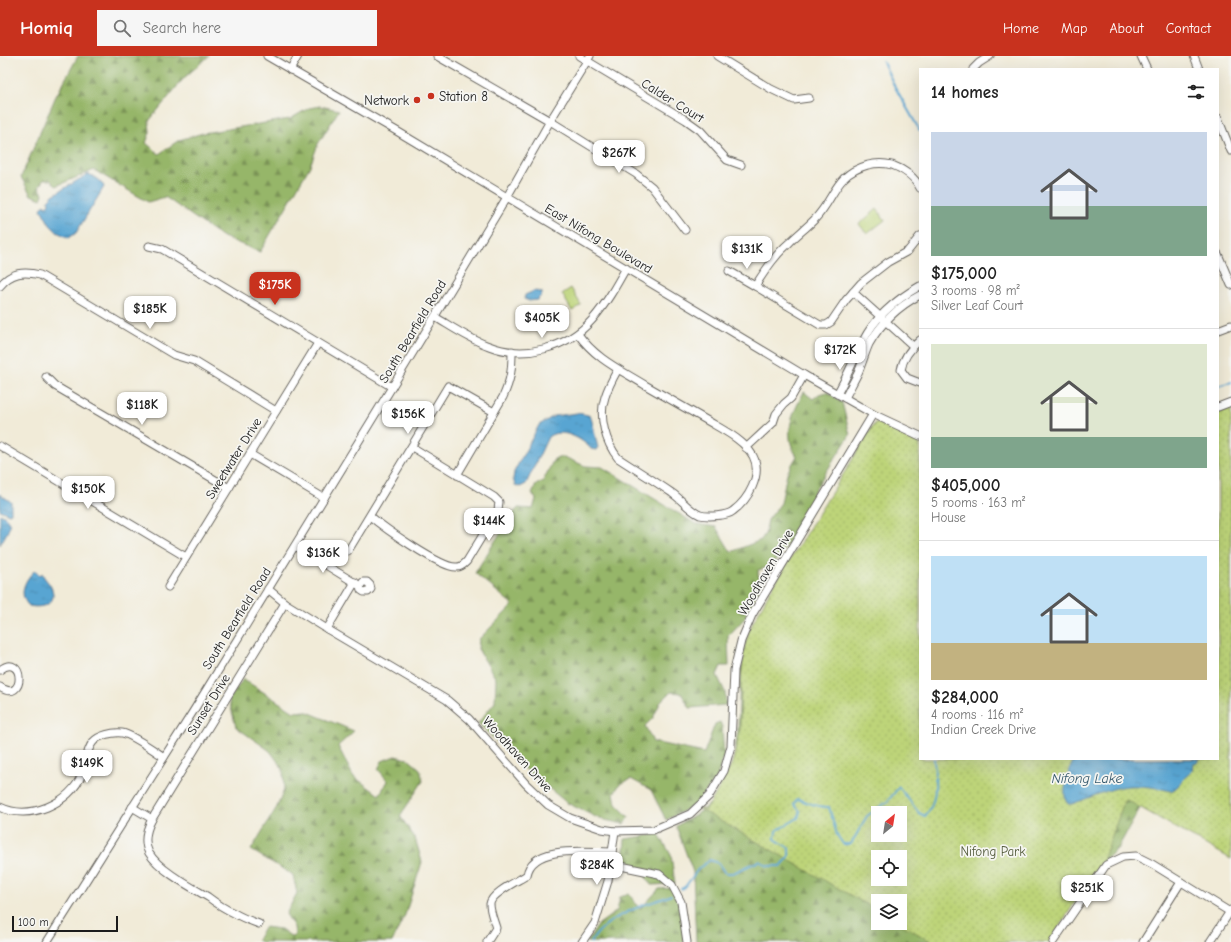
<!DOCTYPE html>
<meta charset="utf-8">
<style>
:root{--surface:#fff;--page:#f6f6f6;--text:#222;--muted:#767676;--line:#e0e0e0;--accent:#c8321e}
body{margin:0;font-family:"Comic Neue",sans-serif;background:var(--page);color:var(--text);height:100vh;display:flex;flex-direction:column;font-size:15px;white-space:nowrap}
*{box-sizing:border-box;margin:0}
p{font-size:13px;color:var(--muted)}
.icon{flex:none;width:22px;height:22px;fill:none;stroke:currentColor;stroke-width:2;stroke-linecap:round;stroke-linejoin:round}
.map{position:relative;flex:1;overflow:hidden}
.details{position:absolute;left:919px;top:12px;width:300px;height:692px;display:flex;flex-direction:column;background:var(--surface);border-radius:0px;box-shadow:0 4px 16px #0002}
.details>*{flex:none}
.needle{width:26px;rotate:30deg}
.tools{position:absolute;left:871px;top:750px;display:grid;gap:8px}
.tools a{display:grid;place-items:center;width:36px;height:36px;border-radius:0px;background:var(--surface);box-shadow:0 4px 16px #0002;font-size:20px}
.scale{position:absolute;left:12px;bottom:10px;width:106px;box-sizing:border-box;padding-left:4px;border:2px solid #1c1c1c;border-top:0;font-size:11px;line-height:14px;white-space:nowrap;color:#1c1c1c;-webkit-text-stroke:3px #f6f6f2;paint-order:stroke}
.price{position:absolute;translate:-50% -34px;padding:0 9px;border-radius:8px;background:#fff;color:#222;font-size:13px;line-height:26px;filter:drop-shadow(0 1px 2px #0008)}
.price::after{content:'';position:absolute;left:50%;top:24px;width:12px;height:9px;margin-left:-6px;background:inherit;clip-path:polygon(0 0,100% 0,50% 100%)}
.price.on{background:var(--accent);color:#fff}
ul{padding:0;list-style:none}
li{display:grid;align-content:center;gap:8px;height:212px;padding:0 12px}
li+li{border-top:1px solid var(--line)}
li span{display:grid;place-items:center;height:124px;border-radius:0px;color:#555}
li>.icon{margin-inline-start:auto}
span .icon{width:72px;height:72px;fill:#fffc;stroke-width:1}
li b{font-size:17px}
h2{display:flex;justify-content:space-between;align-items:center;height:48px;padding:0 12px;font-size:17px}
header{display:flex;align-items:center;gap:24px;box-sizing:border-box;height:56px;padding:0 20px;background:var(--accent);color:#fff}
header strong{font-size:19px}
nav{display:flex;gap:22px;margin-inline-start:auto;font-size:14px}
.search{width:280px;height:36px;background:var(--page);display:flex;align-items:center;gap:10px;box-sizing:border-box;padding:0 14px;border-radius:0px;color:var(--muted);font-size:15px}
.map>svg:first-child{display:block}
.grass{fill:#bdd479;stroke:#6c784a}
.forest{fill:url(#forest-firs);stroke:#596942;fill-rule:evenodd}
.park{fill:url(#park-dots);stroke:#6c784a;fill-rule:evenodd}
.water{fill:url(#water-ripples);stroke:#3a6077}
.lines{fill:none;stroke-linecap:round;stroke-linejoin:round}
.stream{stroke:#59a5d2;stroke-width:2}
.minor-casing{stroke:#67645e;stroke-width:9}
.minor{stroke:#fff;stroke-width:7}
.poi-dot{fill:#c8321e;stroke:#f6f6f2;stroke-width:1.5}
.labels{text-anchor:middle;stroke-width:3.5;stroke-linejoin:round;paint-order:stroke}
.poi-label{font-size:13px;fill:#1c1c1c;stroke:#f6f6f2;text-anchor:start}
.street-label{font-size:13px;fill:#1c1c1c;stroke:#f6f6f2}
.park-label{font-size:13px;fill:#545c3d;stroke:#f6f6f2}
.water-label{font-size:14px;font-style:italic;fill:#375a6e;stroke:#f6f6f2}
</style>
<header>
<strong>Homiq</strong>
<div class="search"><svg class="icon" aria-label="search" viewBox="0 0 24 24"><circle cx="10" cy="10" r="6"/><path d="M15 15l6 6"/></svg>Search here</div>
<nav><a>Home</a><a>Map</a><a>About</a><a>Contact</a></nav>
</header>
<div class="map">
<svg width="1231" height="886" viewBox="0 0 1231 886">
<defs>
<pattern id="forest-firs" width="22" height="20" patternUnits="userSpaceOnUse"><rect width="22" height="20" fill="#96b669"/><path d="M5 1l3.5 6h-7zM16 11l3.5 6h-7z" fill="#7a9356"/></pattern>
<pattern id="park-dots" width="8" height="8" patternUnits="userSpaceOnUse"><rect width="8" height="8" fill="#bdd479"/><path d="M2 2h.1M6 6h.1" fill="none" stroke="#a2b568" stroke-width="1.8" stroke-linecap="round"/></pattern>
<pattern id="water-ripples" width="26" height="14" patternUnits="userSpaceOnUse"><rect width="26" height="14" fill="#59a5d2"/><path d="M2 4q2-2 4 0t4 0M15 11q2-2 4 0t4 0" fill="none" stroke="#4986aa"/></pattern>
</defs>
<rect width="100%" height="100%" fill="#f6f6f2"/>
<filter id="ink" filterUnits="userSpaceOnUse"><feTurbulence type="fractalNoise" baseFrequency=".025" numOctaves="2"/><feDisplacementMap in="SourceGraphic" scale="8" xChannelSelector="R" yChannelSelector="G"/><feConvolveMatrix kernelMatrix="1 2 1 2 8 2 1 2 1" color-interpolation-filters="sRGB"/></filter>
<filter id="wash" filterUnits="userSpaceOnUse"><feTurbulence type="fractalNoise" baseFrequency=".012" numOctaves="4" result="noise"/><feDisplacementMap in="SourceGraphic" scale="16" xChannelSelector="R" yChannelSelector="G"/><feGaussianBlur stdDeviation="0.9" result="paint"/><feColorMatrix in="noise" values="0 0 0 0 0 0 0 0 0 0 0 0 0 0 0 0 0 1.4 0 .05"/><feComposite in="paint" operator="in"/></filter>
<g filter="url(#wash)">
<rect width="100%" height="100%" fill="#f1ebd8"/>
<g class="grass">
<polygon points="877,153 885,164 867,178 859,168"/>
<polygon points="571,232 581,249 572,255 562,238"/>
</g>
<g class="forest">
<polygon points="78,0 209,0 184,22 149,65 150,76 146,87 159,98 179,84 203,77 290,63 309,52 320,50 339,54 318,88 310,110 260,196 221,180 165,141 148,146 94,114 56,130 50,124 43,124 39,131 43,138 41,143 31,139 21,121 55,42"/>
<path d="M804,336L813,343L819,338L827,336L842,346L850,379L814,435L811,452L773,510L758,514L759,533L745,562L728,580L729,610H721L717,619L725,636L726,649L690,652L681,637L671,636L660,647L653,662L645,670L653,686L704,697L715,668L720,666L722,671L724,699L717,722L696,748L666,764L651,734L631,723L620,728L614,737L616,748L629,761L624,768L600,763L567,747L523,711L478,667L495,646L496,623L478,593L479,583L513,549L475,517L511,460L518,452L533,453L536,443L532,437L536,429L543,425L554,403L564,401L585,410L602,411L696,468L716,471L731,496L761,484L765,478L768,464L781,447L787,417L797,400C782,379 793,356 804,336Z"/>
<path d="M881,368L920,703L1151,732L1118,792L1089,819L1049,886H696L693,816L676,770L696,759L716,743L732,712L738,674L740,615L758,564L872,370ZM878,757H900V779H878ZM878,801H900V823H878ZM878,845H900V867H878Z"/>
<polygon points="243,623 294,656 305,655 354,675 338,690 353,720 379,739 388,725 378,713 382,705 395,700 408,703 420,713 423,725 400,760 415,782 422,806 405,859 392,886 261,886 257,884 264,871 281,873 292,881 295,879 294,871 286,858 297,837 293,819 251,794 277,751 284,734 283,713 270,695 236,671 229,644"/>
<polygon points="659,778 671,799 675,828 651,829 641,813 623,809 625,783"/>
<polygon points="672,832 683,857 684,886 587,886 599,868 617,855 620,841 629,838 640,853 659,833"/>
</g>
<path class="park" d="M1231,352V803L1125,743L1104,802L1049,886H932L899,867L900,845H878V855L696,751L706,754L714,741L732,707L740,676L741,626L744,593L749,574L770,535L876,366L920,385V703H1218V356ZM878,757H900V779H878ZM878,801H900V823H878Z"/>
<g class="water">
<path d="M88,118C95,121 101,123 104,131L76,177L69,182L57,176L50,169L41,153L42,151L45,149L47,150L49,147L48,144L53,139Z"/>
<polygon points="534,235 542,236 542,239 537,244 529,245 524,243 525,239"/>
<path d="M577,357C581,358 587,358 590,360C592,361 596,386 598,391L596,394L591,393C582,382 560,371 548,381L526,428L520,431L515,429L513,423L514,416L539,369L554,360Z"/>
<polygon points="0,438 11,446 11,457 9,458 0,454"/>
<path d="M0,458C17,466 7,476 0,489Z"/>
<path d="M34,515H36L40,519L42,517C44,523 49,526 51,531C59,548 42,553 29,550C18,539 24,525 34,515Z"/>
<path d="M1074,703H1200L1197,707L1193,708L1192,714L1176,732L1171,735C1159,732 1140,729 1128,730C1110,732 1089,742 1072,748H1068C1060,737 1069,715 1074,703Z"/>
</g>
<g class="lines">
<g class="stream">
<polyline points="883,6 895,31 920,75"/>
<polyline points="1218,330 1231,326"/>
<path d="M681,833L685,831L699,812L710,804L718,807L725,817H733L759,805L768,810H781L789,801V792L775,783L776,775L798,762L800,755L794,748L797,743C808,746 818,752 829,751L837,779L843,788H851L867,760L887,746L899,731L919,757L925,760C939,745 935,721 934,703"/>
<path d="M591,886C602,867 622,858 641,850C651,846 661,844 671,839"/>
</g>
</g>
</g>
<g filter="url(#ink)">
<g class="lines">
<defs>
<g id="minor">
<polyline points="267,0 400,77 804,319 873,358 920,380"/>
<polyline points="437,0 550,65 636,118 652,131 685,174"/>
<polyline points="579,0 686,64 700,74 727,104 741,109"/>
<polyline points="717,0 771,33 794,44 809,42"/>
<polyline points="1141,0 1147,13"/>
<polyline points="1194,0 1199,13"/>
<polyline points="973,13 979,7 990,0"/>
<polyline points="290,14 298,0"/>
<polyline points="1218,62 1231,95"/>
<path d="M920,132C915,121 903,113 892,109C884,107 876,107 868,109C833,119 836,142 814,164C806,172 797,179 789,187C775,199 765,215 755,230L820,269H826L831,266L846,244L861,227L888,206L908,195L920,180"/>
<polyline points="149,190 162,193 392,331"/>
<polyline points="1218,198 1231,229"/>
<polyline points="729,215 755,230"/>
<path d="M0,230C11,216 24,215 40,219L174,299L194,305L276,355"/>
<polyline points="853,236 913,290"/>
<path d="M435,261C452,271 469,283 489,290C525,304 567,292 592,264C606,248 616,230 626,212"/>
<polyline points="1218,274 1231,269"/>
<path d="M578,278C596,303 619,313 645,329C666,341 687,353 708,365C723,374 744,384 753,400C763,419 748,444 733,455C727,460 708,461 700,459C690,455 681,443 672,437C655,425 636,414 618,402C606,387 598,361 605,341C608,331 613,322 618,313"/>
<path d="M920,284C911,292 903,301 901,314L907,322L920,327"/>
<polyline points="46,321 55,330 229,432"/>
<path d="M837,338C847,321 854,303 863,285C875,261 897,243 920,230"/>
<path d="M845,342C849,334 854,325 858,317C862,308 865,297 869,288C881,267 899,250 920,239"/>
<polyline points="1218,351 1231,346"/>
<polyline points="0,390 186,501"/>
<polyline points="746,392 773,367 776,358 784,348 791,342 804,319"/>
<polyline points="250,398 324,442"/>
<path d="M457,419L503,341C511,323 512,314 512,295"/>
<path d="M370,460C383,471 442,513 457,511C462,511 464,508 467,505L498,454L499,446L494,441L412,391"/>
<polyline points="295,490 360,530 361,534 364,536 368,536 371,533 370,529 367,526 363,526 360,530"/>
<polyline points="348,495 448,330 494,356"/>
<polyline points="168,531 318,287"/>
<polyline points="268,533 285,547 327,573 447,644 469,663 526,728 548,749 570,762 602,773 615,775 653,774 690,758 709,740 724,715 731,690 734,614 741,585 752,559 873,358"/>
<polyline points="327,573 355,526"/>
<path d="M0,614C25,595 26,649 0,631"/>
<path d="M0,751C29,765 70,748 82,718C86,708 86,694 93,686C99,679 113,676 122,677C131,678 155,695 164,701"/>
<polyline points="132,751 152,763"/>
<polyline points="611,808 659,818 672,829 681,846 687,886"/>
<path d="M259,868C251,865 242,862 234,857C225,853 216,847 208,841C191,831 159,814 149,797C143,785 146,774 152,763L285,547"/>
<polyline points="47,886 194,654 392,331 507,141 550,65 590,0"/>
<path d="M487,886L496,872C494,865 490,856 490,848C491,837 518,825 527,819C532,788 589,796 612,796"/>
<polyline points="582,886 595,867 608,825 615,775"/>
<polyline points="1053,886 1106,809 1123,801 1136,800 1152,808 1230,856"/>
<polyline points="1143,886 1181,826"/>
<polyline points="1210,886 1231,854"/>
</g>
</defs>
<use href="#minor" class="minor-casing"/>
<use href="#minor" class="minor"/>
</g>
</g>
<g class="poi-dot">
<circle cx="431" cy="40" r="4"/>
<circle cx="417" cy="44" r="4"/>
</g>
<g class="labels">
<g class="poi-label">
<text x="439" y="45">Station 8</text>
<text x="409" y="49" text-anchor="end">Network</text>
</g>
<g class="street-label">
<text transform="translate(673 44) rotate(32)" y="5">Calder Court</text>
<text transform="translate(599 182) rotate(31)" y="5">East Nifong Boulevard</text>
<text transform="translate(412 275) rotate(-59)" y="5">South Bearfield Road</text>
<text transform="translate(233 402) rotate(-58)" y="5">Sweetwater Drive</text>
<text transform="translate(765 516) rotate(-60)" y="5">Woodhaven Drive</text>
<text transform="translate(236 562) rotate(-58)" y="5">South Bearfield Road</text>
<text transform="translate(208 648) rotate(-58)" y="5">Sunset Drive</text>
<text transform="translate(518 698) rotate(48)" y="5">Woodhaven Drive</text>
</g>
<g class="park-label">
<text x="993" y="800">Nifong Park</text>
</g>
<g class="water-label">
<text x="1087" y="727">Nifong Lake</text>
</g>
</g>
</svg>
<div class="tools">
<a><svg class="needle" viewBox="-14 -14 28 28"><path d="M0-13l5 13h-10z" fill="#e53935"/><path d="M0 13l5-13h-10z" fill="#767676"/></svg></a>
<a><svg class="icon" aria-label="locate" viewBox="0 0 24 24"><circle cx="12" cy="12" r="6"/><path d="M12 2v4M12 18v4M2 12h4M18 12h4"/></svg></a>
<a><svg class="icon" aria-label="layers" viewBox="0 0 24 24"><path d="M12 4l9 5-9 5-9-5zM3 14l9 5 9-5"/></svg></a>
</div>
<div class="scale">100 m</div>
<b class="price" style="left:619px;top:118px">$267K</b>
<b class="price" style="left:747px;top:214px">$131K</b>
<b class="price on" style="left:275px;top:250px">$175K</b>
<b class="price" style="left:150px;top:274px">$185K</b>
<b class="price" style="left:542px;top:283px">$405K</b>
<b class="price" style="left:840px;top:315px">$172K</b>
<b class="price" style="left:142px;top:370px">$118K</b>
<b class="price" style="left:408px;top:379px">$156K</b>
<b class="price" style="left:88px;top:454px">$150K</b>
<b class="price" style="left:489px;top:486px">$144K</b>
<b class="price" style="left:323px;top:518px">$136K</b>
<b class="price" style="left:87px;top:728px">$149K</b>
<b class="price" style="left:597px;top:830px">$284K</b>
<b class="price" style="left:1087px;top:853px">$251K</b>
<section class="details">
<h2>14 homes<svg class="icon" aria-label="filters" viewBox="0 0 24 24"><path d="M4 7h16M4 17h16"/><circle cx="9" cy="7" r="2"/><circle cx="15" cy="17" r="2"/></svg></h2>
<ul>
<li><span style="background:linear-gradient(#c9d6e8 60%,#7fa58c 0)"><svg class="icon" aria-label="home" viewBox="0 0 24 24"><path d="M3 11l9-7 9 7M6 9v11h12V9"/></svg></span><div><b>$175,000</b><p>3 rooms · 98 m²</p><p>Silver Leaf Court</p></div></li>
<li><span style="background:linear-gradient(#dfe7d0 75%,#7fa58c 0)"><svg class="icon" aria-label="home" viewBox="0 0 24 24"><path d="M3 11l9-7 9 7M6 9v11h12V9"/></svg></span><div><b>$405,000</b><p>5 rooms · 163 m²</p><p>House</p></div></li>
<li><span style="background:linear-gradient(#bfe0f5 70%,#c2b280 0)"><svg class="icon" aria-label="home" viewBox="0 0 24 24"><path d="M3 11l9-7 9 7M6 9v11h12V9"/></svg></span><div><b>$284,000</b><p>4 rooms · 116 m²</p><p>Indian Creek Drive</p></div></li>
</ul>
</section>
</div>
